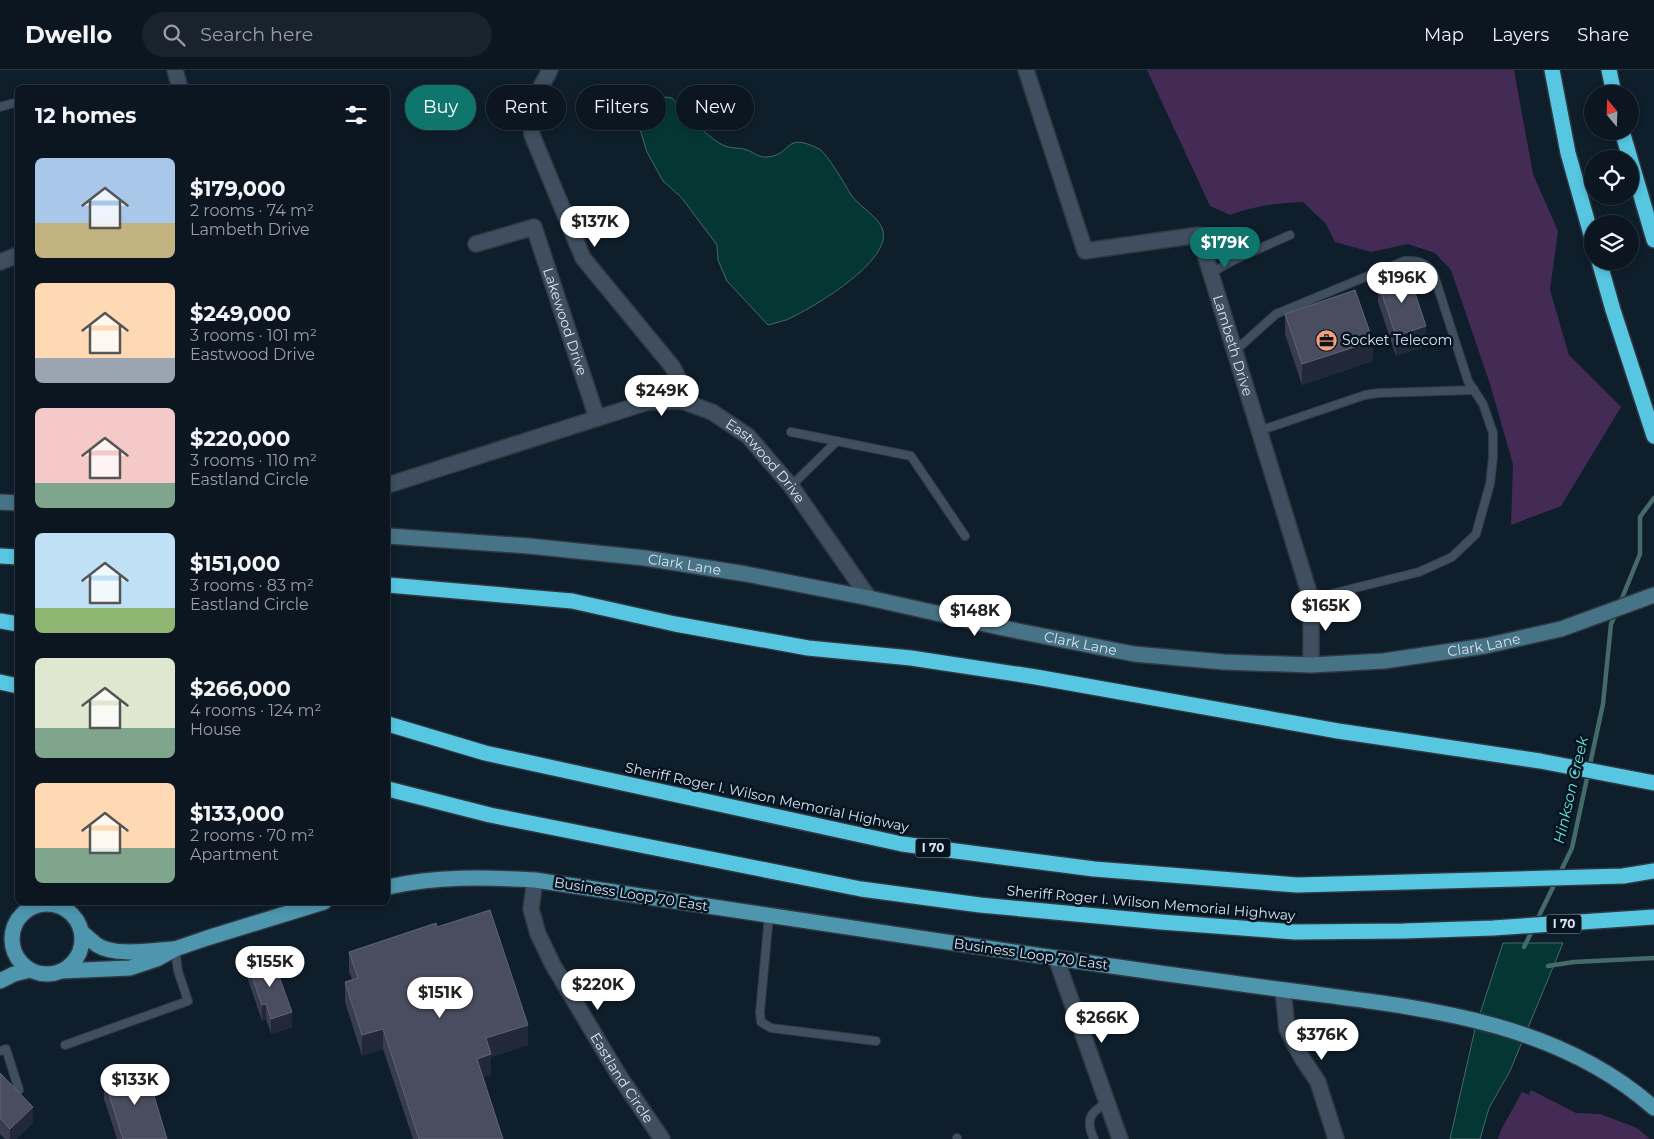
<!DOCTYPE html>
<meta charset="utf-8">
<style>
:root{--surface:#0b1620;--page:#19232d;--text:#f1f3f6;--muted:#9a9fa5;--line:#2b353e;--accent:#0f766e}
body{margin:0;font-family:Montserrat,sans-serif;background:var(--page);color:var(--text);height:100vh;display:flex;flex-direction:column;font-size:19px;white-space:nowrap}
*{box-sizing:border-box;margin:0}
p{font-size:16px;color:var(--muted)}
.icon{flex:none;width:28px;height:28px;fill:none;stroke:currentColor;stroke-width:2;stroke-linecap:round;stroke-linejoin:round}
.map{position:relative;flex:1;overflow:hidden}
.side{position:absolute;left:15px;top:15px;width:375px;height:820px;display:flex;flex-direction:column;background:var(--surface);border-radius:8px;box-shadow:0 2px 8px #0003,0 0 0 1px var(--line)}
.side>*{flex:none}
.hud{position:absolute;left:405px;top:15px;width:475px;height:45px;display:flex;gap:10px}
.needle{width:32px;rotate:341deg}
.controls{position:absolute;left:1584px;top:15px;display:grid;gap:10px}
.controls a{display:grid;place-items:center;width:55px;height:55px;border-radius:50%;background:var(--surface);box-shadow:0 2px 8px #0003,0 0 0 1px var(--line);font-size:25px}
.price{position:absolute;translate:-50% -42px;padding:0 11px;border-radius:18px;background:#fff;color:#222;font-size:16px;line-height:32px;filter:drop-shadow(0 1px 2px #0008)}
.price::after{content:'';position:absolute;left:50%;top:30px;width:15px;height:11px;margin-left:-8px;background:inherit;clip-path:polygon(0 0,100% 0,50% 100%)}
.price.current{background:var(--accent);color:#fff}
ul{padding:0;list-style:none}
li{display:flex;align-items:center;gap:15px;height:125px;padding:0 20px}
li span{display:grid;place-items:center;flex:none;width:140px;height:100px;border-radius:8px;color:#555}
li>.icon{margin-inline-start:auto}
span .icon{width:60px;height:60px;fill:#fffc;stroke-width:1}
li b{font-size:21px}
h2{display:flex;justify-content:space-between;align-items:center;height:60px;padding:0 20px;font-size:21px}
.tag{padding:0 18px;border-radius:22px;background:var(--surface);box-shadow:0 2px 8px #0003,0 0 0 1px var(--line);font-size:18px;line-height:45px}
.tag.current{background:var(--accent);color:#fff}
header{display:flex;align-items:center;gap:30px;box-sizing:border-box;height:70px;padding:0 25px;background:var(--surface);border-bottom:1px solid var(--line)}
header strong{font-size:24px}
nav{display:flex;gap:28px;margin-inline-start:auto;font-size:18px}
.search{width:350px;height:45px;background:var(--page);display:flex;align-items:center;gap:12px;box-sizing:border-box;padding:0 18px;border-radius:28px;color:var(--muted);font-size:19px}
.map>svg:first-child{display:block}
.green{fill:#432b55}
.water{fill:#043733;stroke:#446a6a}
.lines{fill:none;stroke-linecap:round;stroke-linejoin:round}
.stream{stroke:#446a6a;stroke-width:4.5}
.lane-casing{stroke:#303743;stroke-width:10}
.street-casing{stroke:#303743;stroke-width:18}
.secondary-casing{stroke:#303743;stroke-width:18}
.primary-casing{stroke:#303743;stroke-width:18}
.highway-casing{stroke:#303743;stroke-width:18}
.lane{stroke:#3f4f5f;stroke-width:8}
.street{stroke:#3f4f5f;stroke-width:15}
.secondary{stroke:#467386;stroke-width:15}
.primary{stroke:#4d96ad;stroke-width:15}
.highway{stroke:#56c6e1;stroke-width:15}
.wall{fill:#393b4e}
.shaded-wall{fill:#212839}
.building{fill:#4a4d5f;stroke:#606475}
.labels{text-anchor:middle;stroke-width:5;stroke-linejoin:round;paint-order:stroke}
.shield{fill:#061421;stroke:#99a4ae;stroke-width:1}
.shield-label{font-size:12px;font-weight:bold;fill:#d8e1eb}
.street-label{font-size:14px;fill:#d8e1eb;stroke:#061421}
.poi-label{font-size:14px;fill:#d8e1eb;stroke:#061421;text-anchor:start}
.water-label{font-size:15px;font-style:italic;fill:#65e6d7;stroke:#061421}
</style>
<header>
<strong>Dwello</strong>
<div class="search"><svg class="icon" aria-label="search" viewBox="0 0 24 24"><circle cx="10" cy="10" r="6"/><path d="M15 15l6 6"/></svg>Search here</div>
<nav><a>Map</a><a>Layers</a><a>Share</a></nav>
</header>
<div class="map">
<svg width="1654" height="1069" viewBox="0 0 1654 1069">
<rect width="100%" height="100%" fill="#0f1e2b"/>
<g class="green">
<path d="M1147,0H1514L1533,104L1558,161L1550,220L1569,285L1621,337L1561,436L1511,455L1513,394L1490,314L1451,200L1435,183L1408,174L1371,182L1335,172L1326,154L1303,132C1276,133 1255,136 1230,145L1210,136Z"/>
<polygon points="1531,1020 1576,1043 1600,1044 1637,1058 1650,1069 1498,1069 1501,1060 1522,1022 1529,1025"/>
</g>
<g class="water">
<path d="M665,27L672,28C682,40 711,71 725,76C732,79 740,77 747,80C755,83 759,88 768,87C793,84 784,61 819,79C826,82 846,116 851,125C859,136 877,146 882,158C896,190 809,240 786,250C780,252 774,253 768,255L727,211L718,190L717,175L681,127L663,111L647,82L639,56L640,44L642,39L648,34L656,29Z"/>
<polygon points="1503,873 1563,873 1510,1001 1489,1038 1480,1069 1450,1069 1475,959"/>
</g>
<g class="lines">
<g class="stream">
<polyline points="1620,533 1640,484 1640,447 1654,428"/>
<polyline points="1559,805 1572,778 1603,634 1611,554 1616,543"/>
<polyline points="1536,852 1556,811"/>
<polyline points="1524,877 1533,859"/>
<polyline points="1548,896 1574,892 1654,888"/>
</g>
<defs>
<g id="lane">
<polyline points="0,37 18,32"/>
<polyline points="1211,203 1236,189 1290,165"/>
<path d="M1235,281L1276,244L1404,191C1417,190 1424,192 1433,202L1468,311L1483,334L1493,363V387L1490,414L1476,464L1452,487L1419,502L1311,529"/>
<polyline points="1259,361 1365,325 1378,323 1474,320"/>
<polyline points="791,362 911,386 965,466"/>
<polyline points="791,416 837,371"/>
<polyline points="769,845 760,942 761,952 771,958 876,971"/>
<polyline points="65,975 188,931 178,901 175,879"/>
<polyline points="0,981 6,979 19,1020"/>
<polyline points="957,1068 957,1069"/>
<path d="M1094,1069C1085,1050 1090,1042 1107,1033"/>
</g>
<g id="street">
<polyline points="175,0 180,18"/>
<path d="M550,0L536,26L530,43L532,65L583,188L671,295C679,306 681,317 682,331"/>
<path id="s1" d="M1026,0L1085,181L1199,165L1311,529V595"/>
<path id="s2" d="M476,174L534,157L597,348"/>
<polyline points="0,192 18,185"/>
<path id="s3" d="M388,415L648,332L682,331L712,342L748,366L791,416L869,528"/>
<path id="s4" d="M535,810L531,839L538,864L553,895L618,1004L662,1069"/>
<polyline points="1056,888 1120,1069"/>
<polyline points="1283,920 1287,959 1302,988 1318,1012 1336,1069"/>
</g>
<g id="secondary">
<polyline points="0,432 18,433"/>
<path id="s5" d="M388,466L529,476L645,488L746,504L869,528L1003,558L1134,584L1224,592L1311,595L1384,591L1485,576L1561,559L1654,525"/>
</g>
<g id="primary">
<path d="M388,817C436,806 485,807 535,810C708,836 882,863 1056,888C1132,899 1209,910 1285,920C1413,937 1553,948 1654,1038"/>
<circle cx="47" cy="869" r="35"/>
<path d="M82,862C87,867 92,871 97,875C116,887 152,880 173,879"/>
<polyline points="61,901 130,898 157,889 175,879 207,868 324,832"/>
<polyline points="0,911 14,904 30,900"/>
</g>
<g id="highway">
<polyline points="1552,0 1568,83 1592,168"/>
<polyline points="1609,0 1614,24"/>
<polyline points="1622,61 1654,170"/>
<polyline points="1599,191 1613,240 1654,366"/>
<polyline points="0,486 18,487"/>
<polyline points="388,515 572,531 675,554 808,578 911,588 1036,607 1338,661 1540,691 1654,713"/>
<polyline points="0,551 18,554"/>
<polyline points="0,612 18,616"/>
<polyline points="388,654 485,683 902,774 1094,799 1297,815 1623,806 1654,801"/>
<polyline points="388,719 490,745 861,819 980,835 1161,852 1295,862 1404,861 1493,858 1654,847"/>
</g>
</defs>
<use href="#lane" class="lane-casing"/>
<use href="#street" class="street-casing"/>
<use href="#secondary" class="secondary-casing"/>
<use href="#primary" class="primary-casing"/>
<use href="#highway" class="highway-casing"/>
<use href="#lane" class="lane"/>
<use href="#street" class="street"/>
<use href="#secondary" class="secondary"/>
<use href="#primary" class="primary"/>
<use href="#highway" class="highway"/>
</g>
<g class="wall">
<polygon points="1378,212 1426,276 1396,286 1378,232"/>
<polygon points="1285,244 1373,291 1302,315 1285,264"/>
<polygon points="437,857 528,975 491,987 491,1005 483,1007 503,1069 413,1069 383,979 362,986 345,932 345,912 352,909 349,902 349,882"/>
<polygon points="248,895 292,957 271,964 266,949 262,951 248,910"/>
<polygon points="0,1003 33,1053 16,1069 5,1069 0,1064"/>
<polygon points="104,1009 167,1069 117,1069 104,1029"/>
</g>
<g class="shaded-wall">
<polygon points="1426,256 1426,276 1396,286 1396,266"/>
<polygon points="1373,271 1373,291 1302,315 1302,294"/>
<polygon points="266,934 266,949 262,951 262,935"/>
<polygon points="292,942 292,957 271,964 271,949"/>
<polygon points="528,955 528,975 491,987 491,1005 477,1009 477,989 486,968"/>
<polygon points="383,959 383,979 362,986 362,965"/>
<polygon points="33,1037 33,1053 16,1069 10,1069 10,1059"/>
</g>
<g class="building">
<polygon points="1408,202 1426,256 1396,266 1378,212"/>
<polygon points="1355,220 1373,271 1302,294 1285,244"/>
<polygon points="490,840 528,955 486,968 491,984 477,989 503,1069 419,1069 383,959 362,965 345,912 358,908 349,882 436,853 437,857"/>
<polygon points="272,887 292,942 271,949 266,934 262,935 248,895"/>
<polygon points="145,996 167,1069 123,1069 104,1009"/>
<polygon points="0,1003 33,1037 10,1059 0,1048"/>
</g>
<defs>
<symbol id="office-disc" viewBox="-11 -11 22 22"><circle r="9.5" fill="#f2a080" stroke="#061421"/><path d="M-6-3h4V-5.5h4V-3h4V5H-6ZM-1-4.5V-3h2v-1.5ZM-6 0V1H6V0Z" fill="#111"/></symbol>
</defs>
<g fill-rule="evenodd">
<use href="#office-disc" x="1314" y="258" width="25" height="25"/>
</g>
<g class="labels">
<g class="shield">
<rect x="915.5" y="768.5" width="35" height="19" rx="4"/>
<rect x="1546.5" y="844.5" width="35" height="19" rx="4"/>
</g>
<g class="shield-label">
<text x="933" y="782">I 70</text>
<text x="1564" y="858">I 70</text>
</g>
<g class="street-label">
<text dy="5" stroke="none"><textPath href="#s2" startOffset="160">Lakewood Drive</textPath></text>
<text dy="5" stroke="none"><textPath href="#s1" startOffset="421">Lambeth Drive</textPath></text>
<text dy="5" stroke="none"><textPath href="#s3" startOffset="412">Eastwood Drive</textPath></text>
<text dy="5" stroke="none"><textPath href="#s5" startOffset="298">Clark Lane</textPath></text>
<text dy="5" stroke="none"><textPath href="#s5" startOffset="702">Clark Lane</textPath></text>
<text dy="5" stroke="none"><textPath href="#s5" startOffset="1108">Clark Lane</textPath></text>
<text transform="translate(767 727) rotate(12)" y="5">Sheriff Roger I. Wilson Memorial Highway</text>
<text transform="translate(631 824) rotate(9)" y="5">Business Loop 70 East</text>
<text transform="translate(1151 833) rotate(5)" y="5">Sheriff Roger I. Wilson Memorial Highway</text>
<text transform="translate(1031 884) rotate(8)" y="5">Business Loop 70 East</text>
<text dy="5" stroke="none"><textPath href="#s4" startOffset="222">Eastland Circle</textPath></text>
</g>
<g class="poi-label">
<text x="1342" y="275">Socket Telecom</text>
</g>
<g class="water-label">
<text transform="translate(1571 720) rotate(-77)" y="5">Hinkson Creek</text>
</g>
</g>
</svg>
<div class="controls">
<a><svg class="needle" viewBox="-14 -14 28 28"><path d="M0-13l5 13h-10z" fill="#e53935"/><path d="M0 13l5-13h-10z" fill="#9a9fa5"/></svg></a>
<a><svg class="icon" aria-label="locate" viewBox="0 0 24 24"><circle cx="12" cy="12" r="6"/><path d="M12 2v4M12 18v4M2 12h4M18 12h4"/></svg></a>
<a><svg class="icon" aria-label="layers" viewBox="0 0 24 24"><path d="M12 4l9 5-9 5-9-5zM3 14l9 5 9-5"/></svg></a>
</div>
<b class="price" style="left:595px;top:178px">$137K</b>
<b class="price current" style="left:1225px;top:199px">$179K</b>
<b class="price" style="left:1402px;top:234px">$196K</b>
<b class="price" style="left:662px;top:347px">$249K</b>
<b class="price" style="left:1326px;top:562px">$165K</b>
<b class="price" style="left:975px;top:567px">$148K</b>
<b class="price" style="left:270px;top:918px">$155K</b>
<b class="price" style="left:598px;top:941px">$220K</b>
<b class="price" style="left:440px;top:949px">$151K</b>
<b class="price" style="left:1102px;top:974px">$266K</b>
<b class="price" style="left:1322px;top:991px">$376K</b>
<b class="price" style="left:135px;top:1036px">$133K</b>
<div class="hud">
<a class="tag current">Buy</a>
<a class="tag">Rent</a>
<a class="tag">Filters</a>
<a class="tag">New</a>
</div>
<section class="side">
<h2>12 homes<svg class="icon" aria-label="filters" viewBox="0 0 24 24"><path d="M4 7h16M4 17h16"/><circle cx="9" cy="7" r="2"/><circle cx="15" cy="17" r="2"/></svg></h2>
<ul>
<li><span style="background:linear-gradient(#a9c7e8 65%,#c2b280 0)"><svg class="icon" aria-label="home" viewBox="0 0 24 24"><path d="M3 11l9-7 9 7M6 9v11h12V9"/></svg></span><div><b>$179,000</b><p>2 rooms · 74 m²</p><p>Lambeth Drive</p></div></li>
<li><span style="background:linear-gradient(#ffd9b3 75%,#9aa5b1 0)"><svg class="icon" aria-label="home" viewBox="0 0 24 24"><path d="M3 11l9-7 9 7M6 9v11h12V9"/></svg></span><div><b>$249,000</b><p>3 rooms · 101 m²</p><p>Eastwood Drive</p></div></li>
<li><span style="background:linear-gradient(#f6c9c9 75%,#7fa58c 0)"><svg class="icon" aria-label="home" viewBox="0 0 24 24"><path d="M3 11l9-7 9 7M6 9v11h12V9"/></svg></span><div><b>$220,000</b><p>3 rooms · 110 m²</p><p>Eastland Circle</p></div></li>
<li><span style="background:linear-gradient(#bfe0f5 75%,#8fb573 0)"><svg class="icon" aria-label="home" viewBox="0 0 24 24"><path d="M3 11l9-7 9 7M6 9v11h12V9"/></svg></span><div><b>$151,000</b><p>3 rooms · 83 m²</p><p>Eastland Circle</p></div></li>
<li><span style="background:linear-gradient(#dfe7d0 70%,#7fa58c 0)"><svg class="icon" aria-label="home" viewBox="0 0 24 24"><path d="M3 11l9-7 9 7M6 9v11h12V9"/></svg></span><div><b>$266,000</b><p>4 rooms · 124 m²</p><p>House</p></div></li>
<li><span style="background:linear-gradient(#ffd9b3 65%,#7fa58c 0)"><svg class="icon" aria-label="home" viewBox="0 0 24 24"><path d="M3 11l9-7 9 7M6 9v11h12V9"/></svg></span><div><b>$133,000</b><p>2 rooms · 70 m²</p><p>Apartment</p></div></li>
</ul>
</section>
</div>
